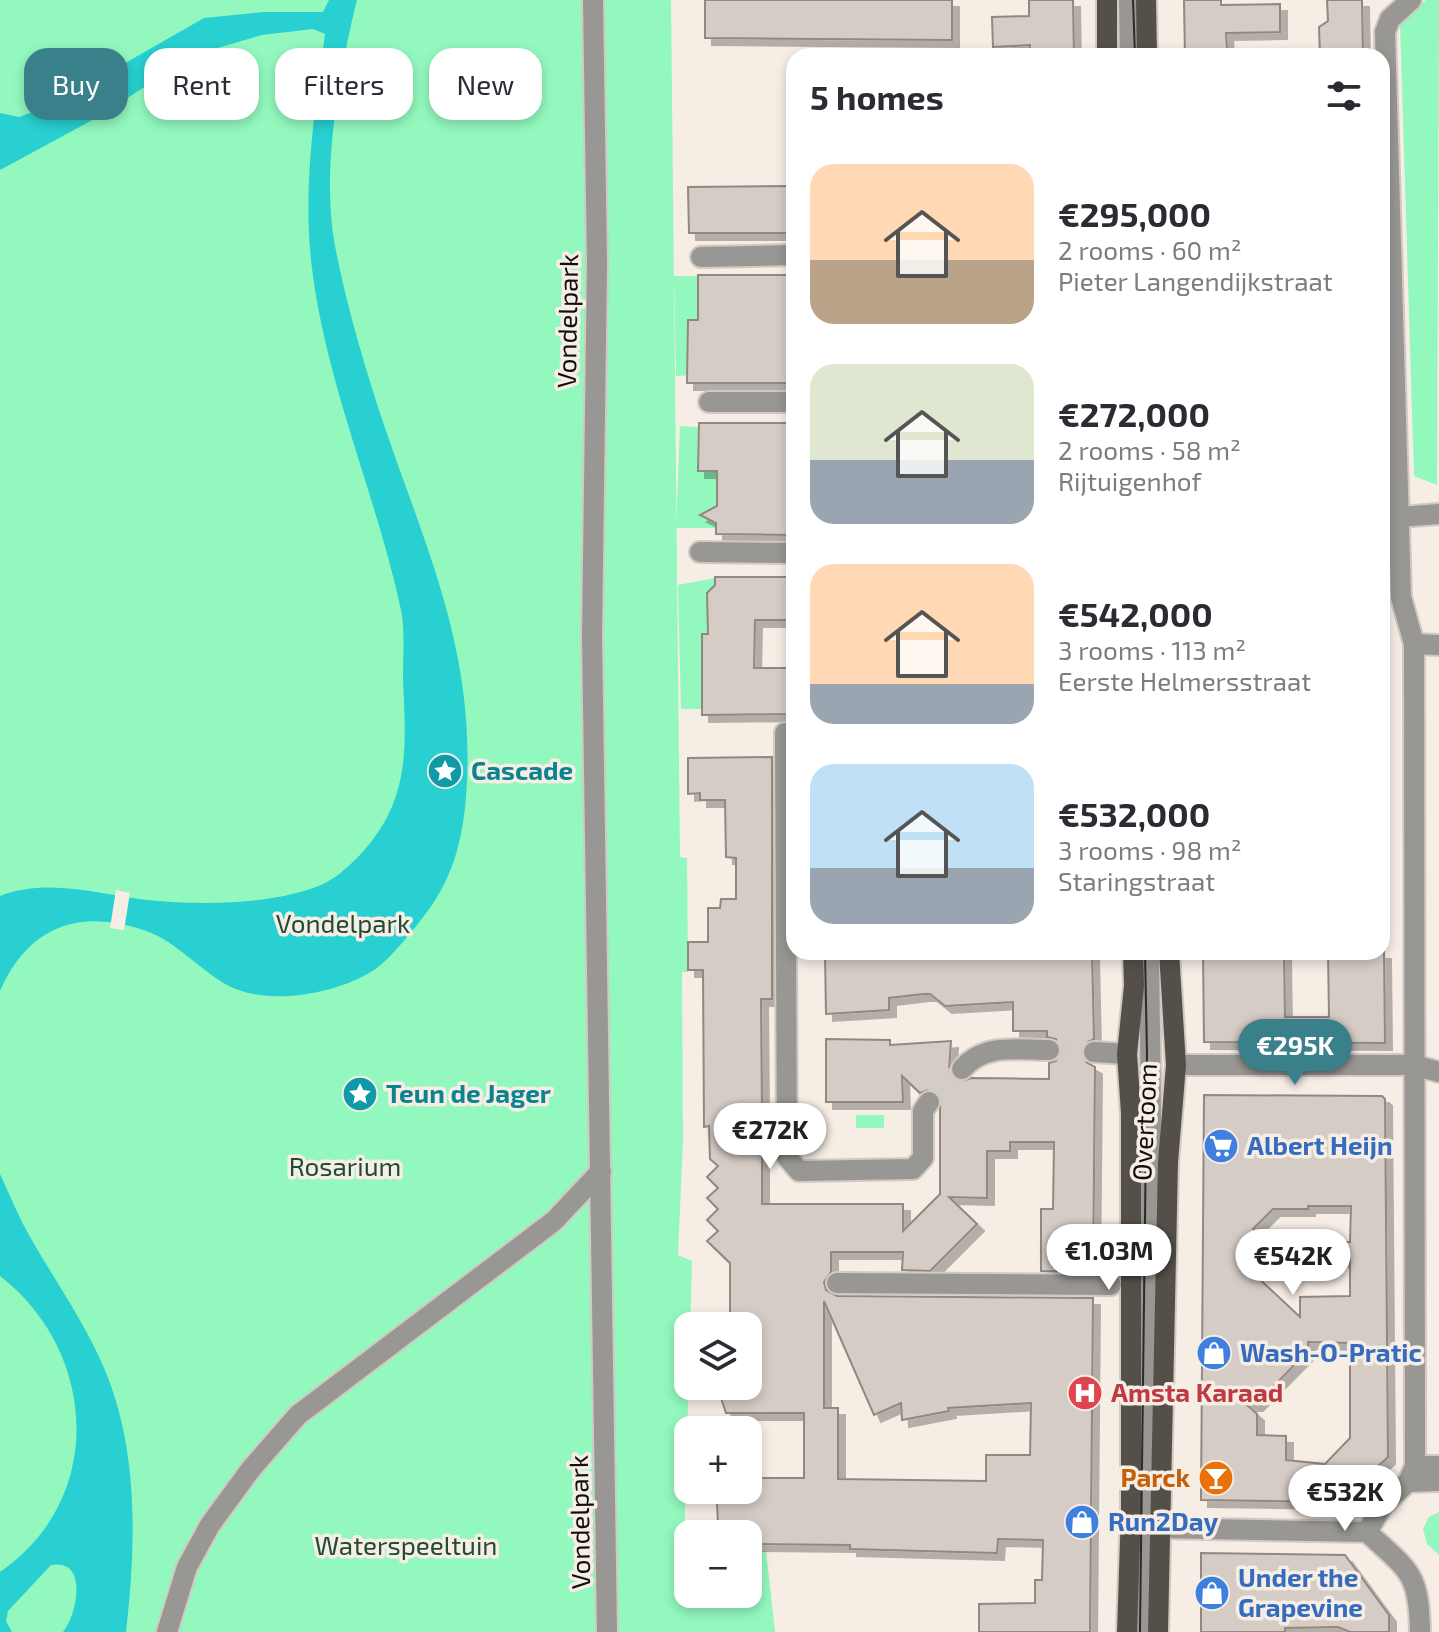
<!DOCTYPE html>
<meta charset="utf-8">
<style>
:root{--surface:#fff;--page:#f2f2f3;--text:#2b2b33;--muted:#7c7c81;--accent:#39808a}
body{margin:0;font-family:"Exo 2",sans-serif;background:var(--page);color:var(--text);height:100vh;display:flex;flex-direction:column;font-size:30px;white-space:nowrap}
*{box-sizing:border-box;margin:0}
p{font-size:26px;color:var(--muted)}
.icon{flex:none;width:44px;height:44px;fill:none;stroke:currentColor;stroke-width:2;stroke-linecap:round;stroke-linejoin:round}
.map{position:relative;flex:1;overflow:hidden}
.drawer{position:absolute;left:786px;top:48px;width:604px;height:912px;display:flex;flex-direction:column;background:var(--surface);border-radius:24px;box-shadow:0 4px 12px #0003}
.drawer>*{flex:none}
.hud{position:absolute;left:24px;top:48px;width:642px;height:72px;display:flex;gap:16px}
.controls{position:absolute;left:674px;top:1312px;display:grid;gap:16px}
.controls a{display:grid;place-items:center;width:88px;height:88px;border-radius:16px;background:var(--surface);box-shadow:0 4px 12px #0003;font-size:40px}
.price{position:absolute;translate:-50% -68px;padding:0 18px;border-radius:28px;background:#fff;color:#222;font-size:26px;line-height:52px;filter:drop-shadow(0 2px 4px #0008)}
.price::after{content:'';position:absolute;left:50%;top:48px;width:24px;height:18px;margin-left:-12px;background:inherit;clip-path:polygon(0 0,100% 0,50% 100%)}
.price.on{background:var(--accent);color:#fff}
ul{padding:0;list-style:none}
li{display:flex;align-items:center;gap:24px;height:200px;padding:0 24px}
li span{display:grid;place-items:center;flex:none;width:224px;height:160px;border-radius:24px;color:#555}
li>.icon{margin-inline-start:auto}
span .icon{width:96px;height:96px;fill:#fffc;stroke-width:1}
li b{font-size:34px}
h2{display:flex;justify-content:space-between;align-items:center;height:96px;padding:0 24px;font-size:34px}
.pill{padding:0 28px;border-radius:24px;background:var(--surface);box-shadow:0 4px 12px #0003;font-size:28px;line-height:72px}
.pill.on{background:var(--accent);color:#fff}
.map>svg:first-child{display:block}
.green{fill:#92f8be}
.water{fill:#28d0d1}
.pier{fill:#f6ede5}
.building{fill:#d6ccc6;stroke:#928882;stroke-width:2;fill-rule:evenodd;filter:url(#shadow)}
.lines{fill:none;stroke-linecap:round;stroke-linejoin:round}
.minor-tunnel{stroke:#d4ccc4;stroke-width:20;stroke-dasharray:20 10;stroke-linecap:butt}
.minor-casing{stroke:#d1c9c2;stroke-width:24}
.major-casing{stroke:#d1c9c2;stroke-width:24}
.minor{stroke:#999793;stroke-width:20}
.major{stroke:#545049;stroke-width:20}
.tram{stroke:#2e2a27;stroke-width:2}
.labels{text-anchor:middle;stroke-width:7;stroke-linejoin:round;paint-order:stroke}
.street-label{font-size:26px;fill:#110e0c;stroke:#f6ede5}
.culture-label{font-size:26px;font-weight:bold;fill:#0d838f;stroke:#f6ede5;text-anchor:start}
.park-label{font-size:26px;fill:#204b34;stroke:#f6ede5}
.shop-label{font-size:26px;font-weight:bold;fill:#366cbe;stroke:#f6ede5;text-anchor:start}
.health-label{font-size:26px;font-weight:bold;fill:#be3a42;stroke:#f6ede5;text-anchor:start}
.food-label{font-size:26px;font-weight:bold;fill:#c56008;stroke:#f6ede5;text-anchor:end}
</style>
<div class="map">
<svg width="1439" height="1632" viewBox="0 0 1439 1632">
<defs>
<filter id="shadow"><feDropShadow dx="7" dy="7" stdDeviation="0" flood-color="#0004"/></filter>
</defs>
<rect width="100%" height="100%" fill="#f6ede5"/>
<g class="green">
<polygon points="0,0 671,0 680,857 687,858 688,972 682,972 683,1141 678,1255 692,1261 684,1550 688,1550 688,1594 748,1594 748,1551 766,1551 775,1632 0,1632"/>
<polygon points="1426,0 1439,0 1437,485 1414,476 1400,22"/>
<polygon points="674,276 703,276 693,375 676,376"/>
<polygon points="680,426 709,428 723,466 723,528 676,528"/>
<polygon points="721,577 721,634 709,709 681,709 678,585"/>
<rect x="856" y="1115" width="28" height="13"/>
<polygon points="1439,1512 1439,1555 1427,1544 1423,1529 1429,1517"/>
</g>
<g class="water">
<path d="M329,0H357C339,72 321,173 335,246C347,308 365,368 385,428C427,550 473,649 467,780C465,825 458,867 432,905C421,921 390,960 374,970C337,994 268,1007 227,985C202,971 174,941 149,932C81,907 29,925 0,991V896C51,876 106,897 158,901C207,905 269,904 316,887C333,881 347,868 360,855C411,800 406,748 403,678C403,656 405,631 401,610C376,493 324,380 311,260C303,184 315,109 325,34L313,29L262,35L194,55L98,117L0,170V113L19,117L50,106L204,18L263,12H323Z"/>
<path d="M0,1174C8,1191 15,1208 23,1224C49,1273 82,1316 104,1368C139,1450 136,1544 126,1632H63C77,1615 89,1558 51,1565L8,1611L6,1621L12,1632H0V1572C106,1499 98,1352 0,1276Z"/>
</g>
<g class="pier">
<polygon points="314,86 345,90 344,99 313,96"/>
<polygon points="116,890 130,893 124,930 110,928"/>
</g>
<g class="building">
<polygon points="705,0 952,0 952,40 705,38"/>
<polygon points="1029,0 1073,0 1074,56 1030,56 1030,45 993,47 992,17 1029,16"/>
<polygon points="1184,0 1221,0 1221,5 1280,4 1280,32 1226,33 1227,49 1222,49 1222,56 1185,56"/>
<polygon points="1327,0 1362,0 1363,56 1320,56 1319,27 1328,21"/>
<polygon points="791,186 794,233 689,233 688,187"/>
<polygon points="698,275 794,275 794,383 687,383 688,320 698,320"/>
<polygon points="699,423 794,423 794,535 716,534 716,523 700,515 717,506 717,471 698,471"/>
<polygon points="715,577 794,577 794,620 755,620 754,668 794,668 794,714 702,715 702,634 708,634 707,593 715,585"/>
<path d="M772,757V999H761L762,1106L740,1107L774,1143V1150H762V1204H903V1231L940,1194V1096L931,1089L920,1093L902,1076L903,1102H826V1039L890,1040V1045L951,1041L949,1071L959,1082L971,1078L1049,1079V1063L1056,1061L1062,1051L1056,1039L1047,1037V1031H1013V1002L945,1006L930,994H923L889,998V1010L826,1014L825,955L1092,952L1094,1039L1084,1044L1081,1052L1086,1062L1095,1067L1093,1272L1041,1271V1209H1053L1054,1142H1010V1151H987V1198L949,1197L977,1224L930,1271L902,1270L903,1252H831V1272L824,1282L826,1290L837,1296L1093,1298L1090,1632H979V1604L1035,1603V1580H1042L1043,1540L998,1539L997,1553L850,1549V1545L748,1544V1534H723L718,1523L717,1504L723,1490H748V1478H804V1413H726L717,1386H748V1326H730V1263L707,1241L718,1231L707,1220L718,1209L707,1198L718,1188L707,1177L718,1166L710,1159L709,1126L704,1127L703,970H688V942H708V908H720L721,899H736V858L726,857L725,800H700V793L688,794V758ZM824,1301L874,1415L901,1403L902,1420L949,1411L948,1408L1031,1403L1030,1455H986V1481L838,1479V1408H824Z"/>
<polygon points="1203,952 1284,952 1285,1017 1329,1017 1328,952 1384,952 1385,1043 1204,1042"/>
<path d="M1204,1095L1382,1096L1385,1099L1388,1457L1339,1502L1201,1500ZM1308,1206H1351L1350,1242H1300V1261L1350,1260V1296L1300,1297V1317L1253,1273L1275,1250L1253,1229L1273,1209H1308ZM1308,1342L1350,1343V1438L1325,1464L1286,1460V1436L1257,1435V1414L1246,1404H1256L1308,1351Z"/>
<polygon points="1201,1553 1345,1555 1389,1615 1389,1632 1350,1632 1338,1627 1285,1628 1285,1632 1201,1632"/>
</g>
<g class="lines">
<g class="minor-tunnel">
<polyline points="1049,1050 1094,1052"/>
<polyline points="929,1102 962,1069"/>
</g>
<defs>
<g id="minor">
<polyline points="593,0 597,263 592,636 607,1632"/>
<polyline points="1129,0 1130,56"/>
<path d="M1411,0L1390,19L1385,32L1401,597L1414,644L1415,1466L1408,1482L1383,1505L1367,1532C1409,1571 1419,1572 1420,1632"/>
<polyline points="701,257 794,255"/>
<polyline points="709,402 794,402"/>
<polyline points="1400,517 1439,514"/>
<polyline points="700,552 794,553"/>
<polyline points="1414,644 1439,645"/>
<polyline points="794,733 785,733 787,1157 799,1171 913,1169 923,1158 923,1111 929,1102"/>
<polyline points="1094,1052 1127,1054"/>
<polyline points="1176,1065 1414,1065 1439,1072"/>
<path d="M962,1069C985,1043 1016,1050 1049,1050"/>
<polyline points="837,1283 1111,1285"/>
<polyline points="1415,1466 1439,1466"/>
<polyline points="1408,1482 1439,1481"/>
<polyline points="1158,1528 1367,1532"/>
<polyline points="167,1632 187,1567 210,1525 251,1469 298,1415 554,1221 601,1171"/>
<polyline points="1144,1632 1151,1113 1149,952"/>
</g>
<g id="major">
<polyline points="1107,0 1107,56"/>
<polyline points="1146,0 1147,56"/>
<polyline points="1127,1632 1131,1511 1131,1113 1127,1054 1134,986 1133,952"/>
<polyline points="1158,1632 1168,1162 1176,1065 1169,952"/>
</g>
</defs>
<use href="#minor" class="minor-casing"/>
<use href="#major" class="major-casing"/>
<use href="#minor" class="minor"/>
<use href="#major" class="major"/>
<g class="tram">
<polyline points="1133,0 1135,56"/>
<polyline points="1140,1632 1147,1054 1145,952"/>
</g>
</g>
<defs>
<symbol id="sight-disc" viewBox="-11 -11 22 22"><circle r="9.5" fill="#0f9aa8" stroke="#f6ede5"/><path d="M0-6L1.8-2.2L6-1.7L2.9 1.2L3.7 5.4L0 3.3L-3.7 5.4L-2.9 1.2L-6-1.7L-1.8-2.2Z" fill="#fff"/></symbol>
<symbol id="supermarket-disc" viewBox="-11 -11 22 22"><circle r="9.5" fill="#3f7fe0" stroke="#f6ede5"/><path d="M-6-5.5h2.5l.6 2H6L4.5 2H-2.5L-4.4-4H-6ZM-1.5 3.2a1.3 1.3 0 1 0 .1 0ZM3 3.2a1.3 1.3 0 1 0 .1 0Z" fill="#fff"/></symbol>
<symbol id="shop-disc" viewBox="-11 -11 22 22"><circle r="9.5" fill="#3f7fe0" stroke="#f6ede5"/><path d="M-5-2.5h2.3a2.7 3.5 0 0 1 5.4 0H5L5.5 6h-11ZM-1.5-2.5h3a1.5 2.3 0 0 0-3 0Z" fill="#fff"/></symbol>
<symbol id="hospital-disc" viewBox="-11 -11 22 22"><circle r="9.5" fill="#e0444e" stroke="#f6ede5"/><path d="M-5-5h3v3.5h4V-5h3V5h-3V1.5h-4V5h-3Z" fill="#fff"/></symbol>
<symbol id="bar-disc" viewBox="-11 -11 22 22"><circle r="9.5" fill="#e8710a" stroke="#f6ede5"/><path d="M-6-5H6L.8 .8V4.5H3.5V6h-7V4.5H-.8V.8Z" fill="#fff"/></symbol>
</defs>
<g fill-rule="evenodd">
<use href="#sight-disc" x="425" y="751" width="40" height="40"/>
<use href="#sight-disc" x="340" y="1074" width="40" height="40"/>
<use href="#supermarket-disc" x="1201" y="1126" width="40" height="40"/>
<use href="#shop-disc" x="1194" y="1333" width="40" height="40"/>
<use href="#hospital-disc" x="1065" y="1373" width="40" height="40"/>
<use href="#bar-disc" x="1196" y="1458" width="40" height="40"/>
<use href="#shop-disc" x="1062" y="1502" width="40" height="40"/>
<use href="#shop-disc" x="1192" y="1573" width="40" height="40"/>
</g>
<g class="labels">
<g class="street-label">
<text transform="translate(568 321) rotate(-89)" y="9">Vondelpark</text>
<text transform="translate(1145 1122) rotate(-87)" y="9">Overtoom</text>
<text transform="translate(580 1522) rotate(-91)" y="9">Vondelpark</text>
</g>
<g class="culture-label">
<text x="471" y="780">Cascade</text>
<text x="386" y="1103">Teun de Jager</text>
</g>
<g class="park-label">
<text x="343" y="933">Vondelpark</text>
<text x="345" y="1176">Rosarium</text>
<text x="406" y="1555">Waterspeeltuin</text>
</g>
<g class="shop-label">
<text x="1247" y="1155">Albert Heijn</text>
<text x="1240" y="1362">Wash-O-Pratic</text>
<text x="1108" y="1531">Run2Day</text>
<text x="1238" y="1587">Under the<tspan x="1238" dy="30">Grapevine</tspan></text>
</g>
<g class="health-label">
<text x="1111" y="1402">Amsta Karaad</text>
</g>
<g class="food-label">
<text x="1190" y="1487">Parck</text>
</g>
</g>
</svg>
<div class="controls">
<a><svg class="icon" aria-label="layers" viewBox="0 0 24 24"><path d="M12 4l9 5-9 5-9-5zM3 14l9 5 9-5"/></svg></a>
<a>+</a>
<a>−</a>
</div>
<b class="price on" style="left:1295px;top:1087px">€295K</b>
<b class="price" style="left:770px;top:1171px">€272K</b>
<b class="price" style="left:1109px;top:1292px">€1.03M</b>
<b class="price" style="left:1293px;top:1297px">€542K</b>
<b class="price" style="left:1345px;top:1533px">€532K</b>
<div class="hud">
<a class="pill on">Buy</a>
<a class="pill">Rent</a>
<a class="pill">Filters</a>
<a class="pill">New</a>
</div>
<section class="drawer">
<h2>5 homes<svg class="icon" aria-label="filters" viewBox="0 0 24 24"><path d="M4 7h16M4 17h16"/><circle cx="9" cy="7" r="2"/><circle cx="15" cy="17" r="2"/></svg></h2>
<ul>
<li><span style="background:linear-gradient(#ffd9b3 60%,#b9a48a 0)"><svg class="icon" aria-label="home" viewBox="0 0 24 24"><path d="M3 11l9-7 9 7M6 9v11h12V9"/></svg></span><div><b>€295,000</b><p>2 rooms · 60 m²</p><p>Pieter Langendijkstraat</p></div></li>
<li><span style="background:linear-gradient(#dfe7d0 60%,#9aa5b1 0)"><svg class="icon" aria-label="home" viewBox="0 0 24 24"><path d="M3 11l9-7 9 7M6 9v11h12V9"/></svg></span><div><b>€272,000</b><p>2 rooms · 58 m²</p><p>Rijtuigenhof</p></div></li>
<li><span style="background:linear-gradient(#ffd9b3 75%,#9aa5b1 0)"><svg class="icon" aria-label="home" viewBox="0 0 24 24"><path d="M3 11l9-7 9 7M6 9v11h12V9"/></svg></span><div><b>€542,000</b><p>3 rooms · 113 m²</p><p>Eerste Helmersstraat</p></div></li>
<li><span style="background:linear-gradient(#bfe0f5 65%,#9aa5b1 0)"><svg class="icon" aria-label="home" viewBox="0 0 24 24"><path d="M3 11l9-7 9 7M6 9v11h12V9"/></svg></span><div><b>€532,000</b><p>3 rooms · 98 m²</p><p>Staringstraat</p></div></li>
</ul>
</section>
</div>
